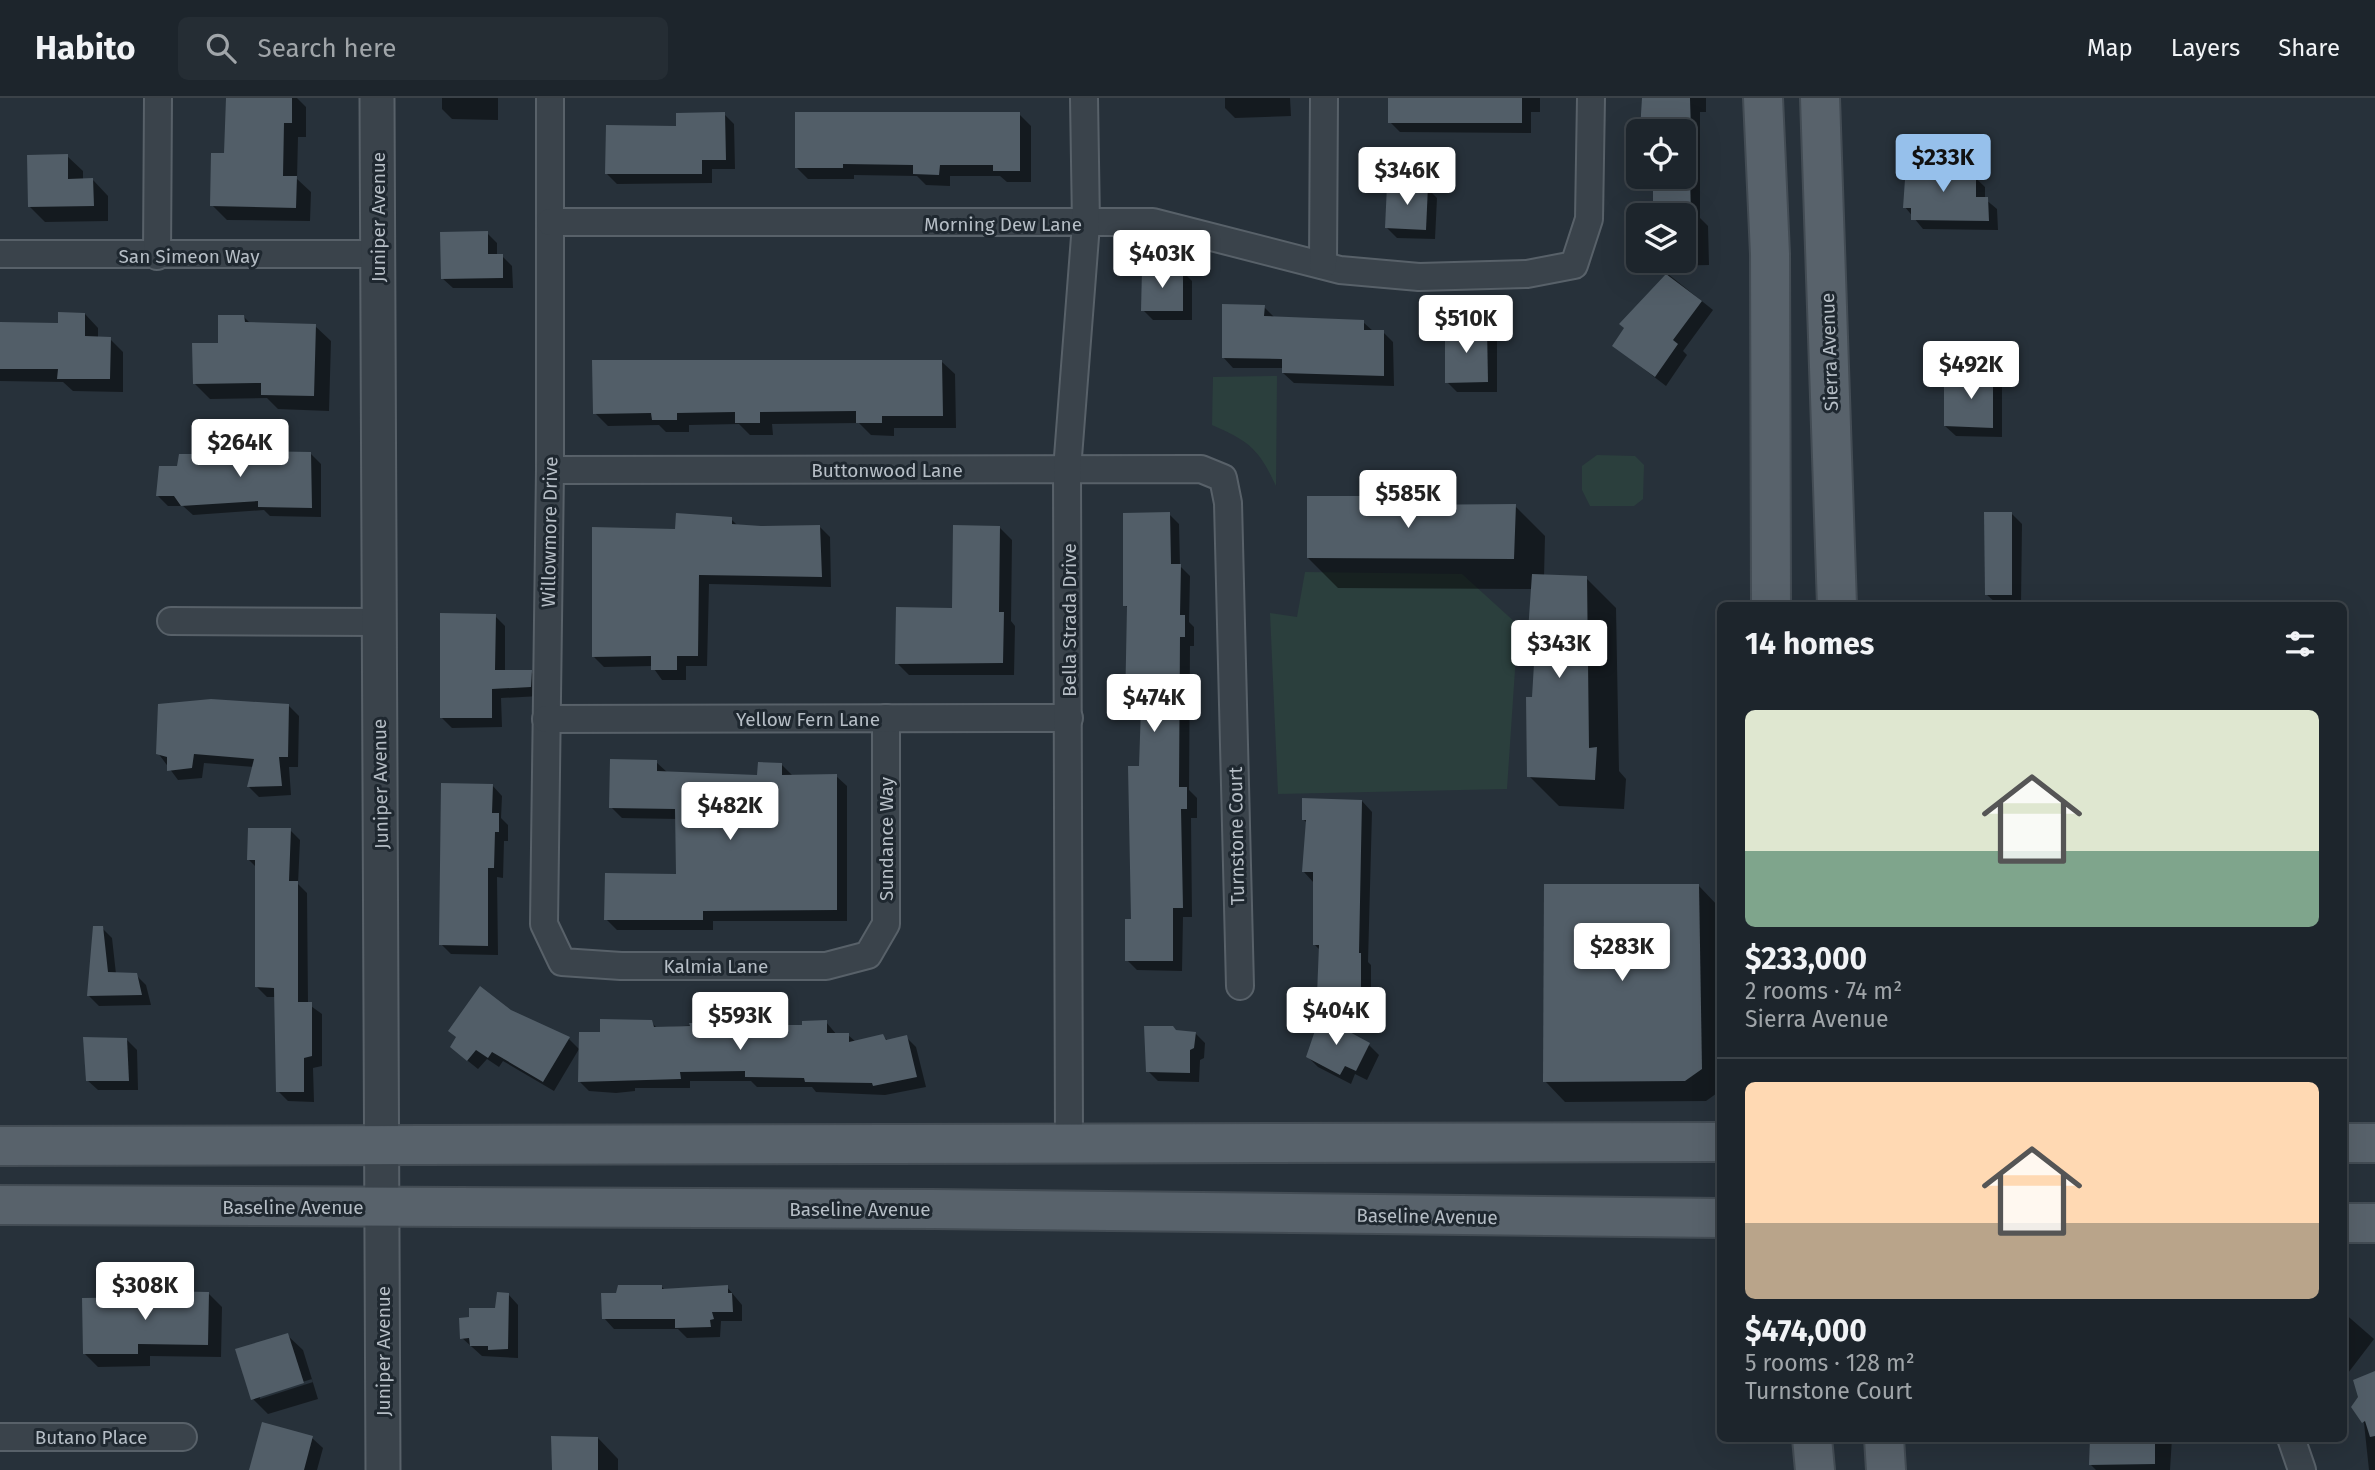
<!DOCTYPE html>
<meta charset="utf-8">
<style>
:root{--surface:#1d252c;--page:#252d34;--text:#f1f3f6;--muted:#a0a5a9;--line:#3b4248;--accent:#96c0eb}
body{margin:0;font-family:"Fira Sans",sans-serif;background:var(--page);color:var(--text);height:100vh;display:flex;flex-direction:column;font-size:26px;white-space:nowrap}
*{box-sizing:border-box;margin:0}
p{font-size:23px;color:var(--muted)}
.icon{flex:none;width:38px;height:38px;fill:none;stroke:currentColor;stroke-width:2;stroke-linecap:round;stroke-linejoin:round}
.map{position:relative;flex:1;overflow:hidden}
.drawer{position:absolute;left:1717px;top:504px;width:630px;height:840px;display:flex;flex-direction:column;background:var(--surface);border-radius:10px;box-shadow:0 7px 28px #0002,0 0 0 2px var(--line)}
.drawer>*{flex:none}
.tools{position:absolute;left:1626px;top:21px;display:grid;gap:14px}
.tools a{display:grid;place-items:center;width:70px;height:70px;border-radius:10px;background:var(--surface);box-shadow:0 7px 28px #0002,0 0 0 2px var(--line);font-size:35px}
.price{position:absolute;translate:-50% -60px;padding:0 16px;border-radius:7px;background:#fff;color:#222;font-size:23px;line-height:46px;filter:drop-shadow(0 2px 4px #0008)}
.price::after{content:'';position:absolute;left:50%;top:42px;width:21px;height:16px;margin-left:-10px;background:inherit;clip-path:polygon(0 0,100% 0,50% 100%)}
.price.on{background:var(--accent);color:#111}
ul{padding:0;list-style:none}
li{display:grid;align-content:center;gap:14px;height:371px;padding:0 28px}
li+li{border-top:2px solid var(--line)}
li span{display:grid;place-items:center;height:217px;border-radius:10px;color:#555}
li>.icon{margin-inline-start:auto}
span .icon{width:126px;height:126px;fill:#fffc;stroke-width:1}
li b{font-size:30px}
h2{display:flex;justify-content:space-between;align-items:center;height:84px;padding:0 28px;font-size:30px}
header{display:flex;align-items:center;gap:42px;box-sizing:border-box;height:98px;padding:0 35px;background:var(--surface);border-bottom:2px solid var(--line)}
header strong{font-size:33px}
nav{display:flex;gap:38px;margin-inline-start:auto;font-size:24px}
.search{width:490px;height:63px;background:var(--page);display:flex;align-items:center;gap:18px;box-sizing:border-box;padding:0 24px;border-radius:10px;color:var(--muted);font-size:26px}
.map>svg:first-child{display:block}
.green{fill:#2b3f3d}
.shadow{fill:#0007;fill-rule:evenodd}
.building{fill:#525e68}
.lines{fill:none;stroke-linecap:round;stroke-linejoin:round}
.minor-casing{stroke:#586169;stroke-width:30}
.tertiary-casing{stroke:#586169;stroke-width:37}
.primary-casing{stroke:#434c54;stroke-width:42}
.minor{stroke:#3a434b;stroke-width:26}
.tertiary{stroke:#3a434b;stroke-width:33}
.primary{stroke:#58626b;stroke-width:38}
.labels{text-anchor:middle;stroke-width:6;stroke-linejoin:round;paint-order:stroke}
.street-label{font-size:19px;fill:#b6bec6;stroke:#1f2830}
</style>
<header>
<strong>Habito</strong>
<div class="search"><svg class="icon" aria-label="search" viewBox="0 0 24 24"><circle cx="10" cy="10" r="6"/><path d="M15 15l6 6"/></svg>Search here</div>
<nav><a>Map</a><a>Layers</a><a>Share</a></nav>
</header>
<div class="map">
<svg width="2375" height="1372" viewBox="0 0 2375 1372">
<rect width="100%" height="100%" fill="#27313a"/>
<g class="green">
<path d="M1277,278L1276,388C1259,351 1249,343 1212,327L1213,279Z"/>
<polygon points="1597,357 1635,358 1644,367 1643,401 1634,408 1590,408 1582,392 1582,368"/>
<polygon points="1305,474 1462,476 1518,527 1507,691 1278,696 1270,515 1297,519"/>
</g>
<g class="shadow">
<polygon points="227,0 297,0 306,9 306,39 298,39 297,81 311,94 310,123 227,122 212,107 226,57"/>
<polygon points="442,0 498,0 498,22 452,21 442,11"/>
<polygon points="1225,0 1290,0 1291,18 1235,20 1225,10"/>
<polygon points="1390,0 1540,0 1540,14 1531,14 1531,35 1400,34 1390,24"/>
<polygon points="1644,0 1706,0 1706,14 1700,14 1700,120 1708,128 1709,167 1663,168 1658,163 1684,163 1684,117 1654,117 1655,92 1649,86 1649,79 1684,79 1684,33 1642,33"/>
<polygon points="724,16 734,26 735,71 712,71 712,85 617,86 607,76 678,30"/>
<polygon points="1019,16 1031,28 1031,84 1007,84 1000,78 950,78 950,88 926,87 917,78 854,77 854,81 808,81 796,69"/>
<polygon points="1634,36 1638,36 1638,57 1635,54"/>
<polygon points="67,58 83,73 83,82 93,82 108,98 108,123 45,124 29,108"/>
<polygon points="1965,70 1985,89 1985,101 1997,111 1998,132 1923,131 1905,109"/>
<polygon points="1427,90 1437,100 1435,141 1397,140 1386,129"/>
<polygon points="487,135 497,145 497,158 502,158 512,168 513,190 453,190 442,180"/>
<polygon points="1182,173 1192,183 1192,222 1153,222 1143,212"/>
<polygon points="1668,176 1713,212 1683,253 1687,257 1666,288 1614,248 1626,230 1621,226"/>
<polygon points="1264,209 1274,219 1363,224 1374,234 1383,234 1393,244 1394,288 1294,285 1283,275 1283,270 1233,270 1223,259"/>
<polygon points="85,216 98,230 98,240 110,241 123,254 123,294 73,293 63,284 0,283 0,226 60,226"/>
<polygon points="244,219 251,226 315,228 331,243 329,313 278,311 267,300 210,301 194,285 220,247"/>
<polygon points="1486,231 1497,241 1497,294 1457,294 1447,284"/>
<polygon points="942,264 955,276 956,330 894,330 894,338 871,337 859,325 772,326 773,337 750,337 739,326 689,327 689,334 666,334 659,327 608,328 595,315"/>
<polygon points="1992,270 2002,280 2002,339 1956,338 1945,328 1970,289"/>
<polygon points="311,356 321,366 321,419 270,418 264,412 193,417 183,408 168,408 158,398"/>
<polygon points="1515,408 1545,438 1544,479 1586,480 1616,510 1619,673 1626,681 1624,711 1559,708 1529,678 1536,555 1529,547 1533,491 1338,490 1308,460 1396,409"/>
<polygon points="1169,416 1179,426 1180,468 1190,478 1189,524 1194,529 1194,548 1190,548 1189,692 1197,700 1197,720 1191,720 1192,819 1183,819 1182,873 1137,872 1127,862 1133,822 1143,619 1137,619 1126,609 1129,511 1125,507"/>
<polygon points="2012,416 2022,426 2021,506 1997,506 1986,496"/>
<polygon points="731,421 738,428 820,429 830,439 831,489 709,486 707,568 686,568 686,582 662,582 652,568 604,569 594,559 677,433"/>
<polygon points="1000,430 1012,442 1011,523 1015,528 1014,577 909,577 897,565 954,512"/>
<polygon points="495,518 505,528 505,574 531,574 541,584 541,598 501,600 502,629 452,630 442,620"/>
<polygon points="288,607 299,618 298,669 289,669 291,697 259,699 249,689 254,669 204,665 202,680 178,682 158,655"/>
<polygon points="656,664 668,675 759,678 781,666 793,678 836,678 847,688 847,823 713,823 713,832 617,832 606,821 678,778 677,721 622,720 611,709"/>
<polygon points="492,687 502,698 501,720 508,727 508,743 504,743 503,780 497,779 498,857 451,856 441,846"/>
<polygon points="1362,703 1372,714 1368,864 1371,867 1371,908 1329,906 1319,896 1320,852 1314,846 1314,785 1304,774 1307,725 1303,721"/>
<polygon points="290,732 300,742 298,786 307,795 308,906 322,916 322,968 313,970 314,1004 288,1003 278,993 276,899 267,899 257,889 257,770 248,761"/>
<polygon points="1699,788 1719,809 1720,993 1706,1003 1565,1004 1545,983"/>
<polygon points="102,830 112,840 116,876 136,877 146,887 151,907 99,908 89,898"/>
<polygon points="510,913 569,941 579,951 554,993 503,963 499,969 487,961 478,971 463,959"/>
<polygon points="763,922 770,929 804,929 826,924 837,937 848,937 856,944 883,938 888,943 906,939 916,949 926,989 885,997 816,994 812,989 757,989 751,983 690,983 690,990 635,990 635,993 616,995 589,993 579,983 601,936 651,924 657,930"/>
<polygon points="1177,934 1195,935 1205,945 1204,960 1200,962 1199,984 1158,983 1148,973"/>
<polygon points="127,942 137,952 138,992 98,992 87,982"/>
<polygon points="1369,947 1379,957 1367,982 1355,976 1351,986 1318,969 1308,959"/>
<polygon points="661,1188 665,1192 727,1189 742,1207 742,1223 721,1223 720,1239 687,1240 678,1231 614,1231 604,1220 617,1196"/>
<polygon points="209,1196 222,1209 221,1259 150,1258 150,1268 98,1269 85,1256 161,1200"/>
<polygon points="508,1196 518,1207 518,1260 482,1258 462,1240 470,1220 496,1211"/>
<polygon points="2343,1214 2374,1241 2345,1279 2343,1278"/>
<path d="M287,1237L303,1252L318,1301L268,1316L253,1301ZM312,1281L313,1284L260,1301V1297Z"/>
<polygon points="2375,1274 2375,1372 2369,1372 2364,1325 2353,1309"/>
<polygon points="312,1340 323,1350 317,1372 251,1372"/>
<polygon points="598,1340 618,1361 618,1372 553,1372"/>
<polygon points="2092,1340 2172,1340 2170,1372 2096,1372 2091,1367"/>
</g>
<g class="building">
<polygon points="226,0 292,0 292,25 284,25 283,78 297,78 296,110 210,108 211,55 224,55"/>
<rect x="1388" y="0" width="134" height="25"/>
<polygon points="1642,0 1690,0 1691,33 1640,33"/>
<polygon points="725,14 726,62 702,62 702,76 605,76 606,27 676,28 676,15"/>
<polygon points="795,14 1020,14 1020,73 993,73 993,67 940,67 939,77 913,76 913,67 843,66 843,70 795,70"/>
<polygon points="68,56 68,81 93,80 94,108 28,109 27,57"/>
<polygon points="1906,67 1966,68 1966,77 1976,77 1976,99 1988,99 1989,123 1911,122 1911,110 1903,110"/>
<polygon points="1653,79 1690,79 1691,117 1653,117"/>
<polygon points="1387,87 1428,88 1426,132 1385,130"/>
<polygon points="488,133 488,156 503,156 503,180 441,181 440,134"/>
<polygon points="1142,171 1183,171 1183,213 1141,213"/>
<polygon points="1666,176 1702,203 1673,242 1678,246 1655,279 1612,248 1624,230 1619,226"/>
<polygon points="1222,206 1265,207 1264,218 1364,222 1364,232 1384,232 1384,278 1282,275 1282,261 1222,260"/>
<polygon points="58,214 85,215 85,238 111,239 110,281 57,281 58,271 0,271 0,224 58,225"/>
<polygon points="218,217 244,217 245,224 316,226 314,298 261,297 261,285 193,286 192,245 218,245"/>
<polygon points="1487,229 1488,284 1445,285 1445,230"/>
<polygon points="592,262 942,262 943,318 882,318 882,325 856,325 856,313 760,314 760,325 735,325 735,314 677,315 677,322 652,322 651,315 593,316"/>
<polygon points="1993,268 1993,330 1944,328 1944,287 1968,287 1969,269"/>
<polygon points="254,353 311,354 312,410 258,409 258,403 181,408 174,398 156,398 159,368 177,368 179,356 255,356"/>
<polygon points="1307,398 1382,398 1397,407 1516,406 1514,461 1307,460"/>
<polygon points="1170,414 1171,466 1181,466 1180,517 1185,517 1185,539 1180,539 1179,689 1187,689 1187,711 1181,711 1183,810 1173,810 1173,863 1125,863 1125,821 1131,821 1128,668 1139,668 1141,610 1125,610 1127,508 1123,508 1123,415"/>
<polygon points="1984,414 2012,414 2012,497 1985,497"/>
<polygon points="676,415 732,419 732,426 761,428 820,427 822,479 699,477 698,558 677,558 677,572 651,572 651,558 592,559 592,429 675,431"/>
<polygon points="953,427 1000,428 999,514 1004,514 1003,565 895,566 896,509 952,510"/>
<polygon points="1532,476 1587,478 1589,650 1597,649 1595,682 1527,679 1526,599 1532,599 1535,549 1527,548"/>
<polygon points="440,515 496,516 495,572 532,572 531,589 492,591 492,620 440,620"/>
<polygon points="211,601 289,606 288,659 279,659 282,688 247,689 254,661 194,656 192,670 167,673 167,659 156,656 158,606"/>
<polygon points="610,661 657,662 657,673 757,677 758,664 782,665 782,677 837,676 837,812 703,813 703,822 604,822 605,775 676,776 675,711 609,710"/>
<polygon points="441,685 493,686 492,715 499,715 499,734 495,734 494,770 488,770 488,848 439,847"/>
<polygon points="1302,700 1362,702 1359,855 1361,855 1361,898 1317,897 1319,847 1313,847 1313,774 1302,774 1306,722 1302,722"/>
<polygon points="248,730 291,730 289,783 298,783 298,904 312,904 312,958 304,960 304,994 276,994 274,890 255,889 255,762 247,762"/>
<polygon points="1544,786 1699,786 1702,971 1685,983 1543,984"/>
<polygon points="93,828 103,828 108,874 137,875 142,897 87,898"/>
<polygon points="480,888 511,912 570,939 543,984 492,954 488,960 476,952 467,963 450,949 456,939 448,933"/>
<polygon points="711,918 764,920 764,927 802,927 802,923 827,922 827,935 849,935 849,944 883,936 886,942 907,937 917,979 873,988 872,985 805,984 804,980 745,979 745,973 680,974 681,981 578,984 579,934 600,934 600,921 652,922 654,929 690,928 689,925 709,925"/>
<polygon points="1320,918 1370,945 1356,973 1345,968 1340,977 1306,959"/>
<polygon points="1144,928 1173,928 1176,932 1196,934 1194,950 1190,952 1190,975 1146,974"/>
<polygon points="83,939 127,940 129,983 86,983"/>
<polygon points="618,1187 662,1187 662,1191 728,1187 728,1195 732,1195 733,1214 712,1214 714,1221 710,1222 711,1229 675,1230 675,1221 602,1221 601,1195 616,1195"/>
<polygon points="159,1193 209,1194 208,1247 138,1246 138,1256 83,1256 82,1200 159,1199"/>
<polygon points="497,1194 509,1195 508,1251 488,1252 488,1248 470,1248 469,1240 460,1241 459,1220 469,1219 469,1210 495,1210"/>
<polygon points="288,1235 304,1285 251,1302 235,1251"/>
<polygon points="2375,1273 2375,1338 2370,1339 2365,1323 2362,1325 2351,1309 2358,1299 2353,1282"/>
<polygon points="262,1324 313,1338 304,1372 249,1372"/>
<polygon points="551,1338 598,1339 598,1372 552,1372"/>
<polygon points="2090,1340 2155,1340 2155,1366 2089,1367"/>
</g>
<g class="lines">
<defs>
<g id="minor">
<polyline points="550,0 550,372 544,826 562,864 621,868 826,868 868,857 886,826 886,620"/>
<polyline points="550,124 1153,124 1340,172 1419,179 1527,176 1574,167 1589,121 1591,0"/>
<polyline points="0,156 378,156"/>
<polyline points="157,158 158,0"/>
<polyline points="1323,167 1324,0"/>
<polyline points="550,372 1201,371 1223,380 1228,405 1240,888"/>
<polyline points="171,523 378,524"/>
<polyline points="546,621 1069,620"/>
<polyline points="1069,1045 1067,372 1086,126 1084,0"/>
<polyline points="0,1339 183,1339"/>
<polyline points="2291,1340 2302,1372"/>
</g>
<polyline id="tertiary" points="377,0 383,1372"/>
<g id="primary">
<polyline points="1763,0 1770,156 1771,508"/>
<polyline points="1820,0 1837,508"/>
<polyline points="2343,1045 2375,1045"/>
<polyline points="0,1048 1720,1044"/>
<polyline points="0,1107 934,1111 1720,1120"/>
<polyline points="2343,1125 2375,1125"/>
<polyline points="1812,1340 1815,1372"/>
<polyline points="1884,1340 1886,1372"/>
</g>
</defs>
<use href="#minor" class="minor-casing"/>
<use href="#tertiary" class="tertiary-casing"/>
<use href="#primary" class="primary-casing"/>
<use href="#minor" class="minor"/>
<use href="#tertiary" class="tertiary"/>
<use href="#primary" class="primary"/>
</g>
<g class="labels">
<g class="street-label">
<text transform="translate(378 119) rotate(-90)" y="7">Juniper Avenue</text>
<text x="1003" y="133">Morning Dew Lane</text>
<text x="189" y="165">San Simeon Way</text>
<text transform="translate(1829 254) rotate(-92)" y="7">Sierra Avenue</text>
<text x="887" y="379">Buttonwood Lane</text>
<text transform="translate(549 434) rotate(-89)" y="7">Willowmore Drive</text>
<text transform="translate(1069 522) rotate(-90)" y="7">Bella Strada Drive</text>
<text x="808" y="628">Yellow Fern Lane</text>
<text transform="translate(380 686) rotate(-91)" y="7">Juniper Avenue</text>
<text transform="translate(1236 738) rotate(-91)" y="7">Turnstone Court</text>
<text transform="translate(886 741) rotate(-90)" y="7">Sundance Way</text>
<text x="716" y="875">Kalmia Lane</text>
<text x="293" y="1116">Baseline Avenue</text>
<text x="860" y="1118">Baseline Avenue</text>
<text transform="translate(1427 1118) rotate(1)" y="7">Baseline Avenue</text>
<text transform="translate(383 1253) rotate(-90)" y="7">Juniper Avenue</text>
<text x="91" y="1346">Butano Place</text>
</g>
</g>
</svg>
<div class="tools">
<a><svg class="icon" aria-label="locate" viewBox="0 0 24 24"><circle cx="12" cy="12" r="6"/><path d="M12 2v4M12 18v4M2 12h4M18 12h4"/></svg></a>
<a><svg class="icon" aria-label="layers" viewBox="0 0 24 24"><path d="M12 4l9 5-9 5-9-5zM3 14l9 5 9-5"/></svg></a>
</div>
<b class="price on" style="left:1943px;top:96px">$233K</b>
<b class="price" style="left:1407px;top:109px">$346K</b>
<b class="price" style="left:1162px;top:192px">$403K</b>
<b class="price" style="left:1466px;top:257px">$510K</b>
<b class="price" style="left:1971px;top:303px">$492K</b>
<b class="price" style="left:240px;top:381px">$264K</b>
<b class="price" style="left:1408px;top:432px">$585K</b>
<b class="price" style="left:1559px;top:582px">$343K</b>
<b class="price" style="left:1154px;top:636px">$474K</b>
<b class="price" style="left:730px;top:744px">$482K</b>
<b class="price" style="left:1622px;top:885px">$283K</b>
<b class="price" style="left:1336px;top:949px">$404K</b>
<b class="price" style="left:740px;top:954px">$593K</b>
<b class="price" style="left:145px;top:1224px">$308K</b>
<section class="drawer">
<h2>14 homes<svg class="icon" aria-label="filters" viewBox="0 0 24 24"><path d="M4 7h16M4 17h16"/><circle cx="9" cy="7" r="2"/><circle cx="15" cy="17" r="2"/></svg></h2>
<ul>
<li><span style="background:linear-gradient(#dfe7d0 65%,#7fa58c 0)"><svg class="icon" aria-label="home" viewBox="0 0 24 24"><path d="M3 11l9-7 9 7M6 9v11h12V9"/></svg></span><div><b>$233,000</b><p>2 rooms · 74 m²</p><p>Sierra Avenue</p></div></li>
<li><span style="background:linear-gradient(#ffd9b3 65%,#b9a48a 0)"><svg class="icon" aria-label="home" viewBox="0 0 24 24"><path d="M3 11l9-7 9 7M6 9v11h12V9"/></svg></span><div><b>$474,000</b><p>5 rooms · 128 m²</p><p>Turnstone Court</p></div></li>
</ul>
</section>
</div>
